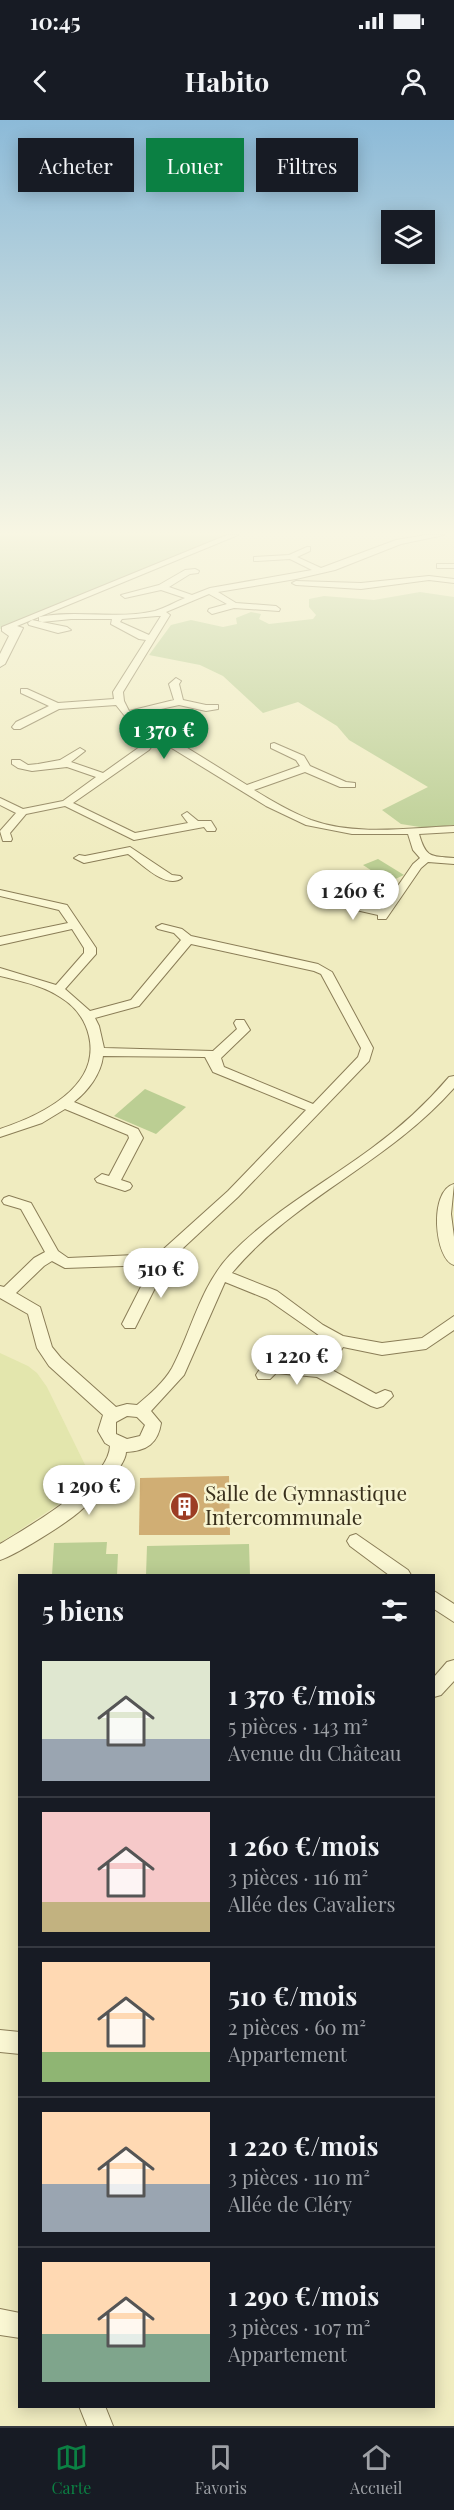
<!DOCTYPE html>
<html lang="fr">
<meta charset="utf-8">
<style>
:root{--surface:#171b24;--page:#20242c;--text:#f1f3f6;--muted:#9ea1a6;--line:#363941;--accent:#0b8043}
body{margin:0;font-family:"Playfair Display",serif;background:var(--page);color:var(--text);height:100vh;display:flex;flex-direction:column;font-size:22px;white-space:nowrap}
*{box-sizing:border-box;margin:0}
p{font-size:20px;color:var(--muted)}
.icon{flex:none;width:33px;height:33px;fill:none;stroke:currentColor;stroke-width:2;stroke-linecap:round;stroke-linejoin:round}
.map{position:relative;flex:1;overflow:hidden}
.details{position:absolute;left:18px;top:1454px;width:417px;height:834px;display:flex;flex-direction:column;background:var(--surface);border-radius:0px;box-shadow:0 3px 15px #0003}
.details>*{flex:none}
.top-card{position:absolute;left:18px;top:18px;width:418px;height:54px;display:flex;gap:12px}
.controls{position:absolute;left:381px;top:90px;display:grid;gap:12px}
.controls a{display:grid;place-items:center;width:54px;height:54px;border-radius:0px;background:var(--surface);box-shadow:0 3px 15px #0003;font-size:30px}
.price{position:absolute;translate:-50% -51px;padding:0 14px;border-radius:21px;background:#fff;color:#222;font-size:20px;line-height:39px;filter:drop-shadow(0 2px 3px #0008)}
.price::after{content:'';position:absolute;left:50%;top:36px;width:18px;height:14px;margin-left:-9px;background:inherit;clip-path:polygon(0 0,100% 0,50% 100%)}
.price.active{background:var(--accent);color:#fff}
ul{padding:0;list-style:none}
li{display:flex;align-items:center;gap:18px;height:150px;padding:0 24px}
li+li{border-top:2px solid var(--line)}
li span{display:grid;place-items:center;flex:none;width:168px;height:120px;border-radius:0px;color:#555}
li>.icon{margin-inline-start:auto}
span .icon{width:72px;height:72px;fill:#fffc;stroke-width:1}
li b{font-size:26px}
h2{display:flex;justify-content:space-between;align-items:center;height:72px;padding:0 24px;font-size:26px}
.chip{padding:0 21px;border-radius:0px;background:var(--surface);box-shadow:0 3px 15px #0003;font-size:21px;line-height:54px}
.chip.active{background:var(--accent);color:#fff}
.status{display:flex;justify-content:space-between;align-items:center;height:42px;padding:0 30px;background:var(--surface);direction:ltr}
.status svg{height:16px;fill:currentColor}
header{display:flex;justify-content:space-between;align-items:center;height:78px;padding:0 24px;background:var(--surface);font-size:27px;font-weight:700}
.tabs{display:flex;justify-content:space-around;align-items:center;height:84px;border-top:2px solid var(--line);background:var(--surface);font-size:16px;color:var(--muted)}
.tabs a{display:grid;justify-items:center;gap:3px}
.tabs .active{color:var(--accent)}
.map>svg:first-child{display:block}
.farmland{fill:#e3e6ad}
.green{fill:#bbce93}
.building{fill:#d0ae74}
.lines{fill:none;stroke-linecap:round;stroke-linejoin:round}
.minor-casing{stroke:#8a7d57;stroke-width:2}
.minor{fill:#faf7d3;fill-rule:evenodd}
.labels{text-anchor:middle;stroke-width:5;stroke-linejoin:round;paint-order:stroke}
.poi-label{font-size:21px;fill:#39301c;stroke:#f7f4d0;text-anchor:start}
</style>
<div class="status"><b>10:45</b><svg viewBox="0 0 49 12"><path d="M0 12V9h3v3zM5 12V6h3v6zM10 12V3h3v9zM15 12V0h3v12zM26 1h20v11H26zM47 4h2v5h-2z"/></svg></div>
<header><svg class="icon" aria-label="back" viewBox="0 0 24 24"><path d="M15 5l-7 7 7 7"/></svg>Habito<svg class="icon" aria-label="person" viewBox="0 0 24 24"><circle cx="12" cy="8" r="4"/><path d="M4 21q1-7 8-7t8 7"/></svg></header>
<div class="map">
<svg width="454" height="2306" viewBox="0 0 454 2306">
<rect width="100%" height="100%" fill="#f0ecc0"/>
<polygon class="farmland" points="0,1233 28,1246 37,1253 47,1267 90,1355 83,1365 62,1382 0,1423"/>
<g class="green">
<polygon points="0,415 240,415 75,482 0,509"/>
<polygon points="420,472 454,477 454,705 426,708 401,704 382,690 428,667 349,620 337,606 298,582 263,593 223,556 200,545 149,535 171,505 191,500 223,507 237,504 236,498 251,492 261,494 259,499 269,504 313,499 316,495 309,487 309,479 324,476 374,480"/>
<polygon points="378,739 404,755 389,762 363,745"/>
<polygon points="145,969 186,987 156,1014 114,996"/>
<polygon points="107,1422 106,1434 118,1434 117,1455 52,1455 54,1423"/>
<polygon points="249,1424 250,1455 146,1455 147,1426"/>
</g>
<polygon class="building" points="229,1356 230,1415 139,1415 140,1358"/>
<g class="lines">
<defs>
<g id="minor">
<polygon points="227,415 238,415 17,506 23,508 5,544 0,547 0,534 9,516 2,511 2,507"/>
<path d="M426,415H444L401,424L335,450L296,459L218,472L236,483L276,486L280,489L279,491L234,488L212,494L208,491L209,489L227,484L209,474L166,492L170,495L123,572L124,581L129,591L174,580L169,564L176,558L181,561L179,564L183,580L206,585H218V589L206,591L179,585L134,595L247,665L300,646L296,640L271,628V624L274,623L304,636L310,646L346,662L355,663V667H340L305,652L254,670C272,681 291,692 311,700C355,716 409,708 454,706V712L419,714C426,738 430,736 454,738V744L428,742L421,748L386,799H378V795L325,783L323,781L329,778L382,789L413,744L420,738L413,730L408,714H352L306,705L266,686L157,619L149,630L73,683L135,713L188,703L182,695L187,692L198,701H211L216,709L215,711H207L204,707L134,720L65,686L26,694L10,713L12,719L11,721H3L0,711L16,693L0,685V678L23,689L63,681L96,657L67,647L32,651L18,648L12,644V640H20L28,645L38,644L60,640L80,628L85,631L71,642L103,653L141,626L150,614L128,600L116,585L59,589L20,609H14L12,607L16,602L49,586L21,573V569H27L58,583L114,579L113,572L146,520L139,519L111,504L112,499H71L42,502L39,501V497C77,489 117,500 155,491C165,488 175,482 185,478L161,470L125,478L121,475L159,465L185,450L195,449L199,451L198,453L190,454L169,467L192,475L210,468L312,450L290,439L257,441H254V437L289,435L307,427H310V431L297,437L321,448L396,420ZM157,496H161L149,515L120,502L122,499Z"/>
<rect x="437" y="444" width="17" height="4"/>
<polygon points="429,456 454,459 454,463 429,460 361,469 296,465 292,463 296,461 361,463"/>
<polygon points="32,500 67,507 71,510 58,513 29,505 28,503"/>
<path d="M130,727L172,755L180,756L182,758C166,770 141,743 128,734L84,743L74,738L79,735L85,736Z"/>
<path d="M0,770L67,785L96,828V834L65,869L90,891L131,880L181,820L174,813L158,809L156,807L162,804L182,809L191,816L318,844L332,852L373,928L369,941L238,1077L168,1142L135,1208H125L122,1204L152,1145L65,1148L52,1141L44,1146L16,1173L40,1187L52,1227L61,1238L116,1287L127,1284L137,1285C150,1274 164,1262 172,1248C192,1210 200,1167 230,1135C271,1092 325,1063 372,1028C401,1007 426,984 449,957L454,956V968C388,1043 293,1079 232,1153L277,1171L323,1205L343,1216L382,1223L422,1218L454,1196V1210L426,1229L382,1235L343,1227L330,1249L376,1274L385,1270L391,1272L393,1276L383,1286L377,1288L371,1286L317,1257L276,1253L270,1259H258L256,1255C260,1248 265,1243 272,1241L316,1245L330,1223L267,1179L225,1162L184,1255L151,1291L161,1303C158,1323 147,1331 126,1332C126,1347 91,1382 79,1392C65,1404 16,1435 0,1440V1424C28,1407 109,1361 110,1326L105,1323L98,1311L103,1295L49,1246L37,1228L28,1194L0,1178V1166L4,1167L34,1138L45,1132L21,1089L4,1084L2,1081L4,1078L9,1076L31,1083L58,1131L68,1138L158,1134L228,1071L306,990L213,952L205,937L103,936C101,954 88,971 74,982L138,1009L143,1018L121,1060L130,1063L132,1066L130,1069L125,1071L97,1062L95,1059L102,1054L109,1056L129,1018L128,1015L65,989L42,1003L0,1017V1009C40,996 101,967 89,916C85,899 75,886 60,877C42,865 20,861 0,856V848L56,865L84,833V828L72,809L0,825V817L68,803L59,790L0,776ZM191,824L314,851L321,854L361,928L358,937L313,984L224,947L221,938L250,910L244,900H236L234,903L237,909L213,931L104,928L99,906L95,898L139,886ZM127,1296L137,1297L145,1305L140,1316L127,1319L116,1314V1302Z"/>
<path d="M454,1064L451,1094L454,1117V1145C435,1140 428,1071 454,1064Z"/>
<polygon points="356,1414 408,1450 411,1455 389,1455 350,1426 347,1421 350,1416"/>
<polygon points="434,1471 454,1484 454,1502 434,1489"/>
<polygon points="454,1540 454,1561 441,1575 434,1577 434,1557 447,1542"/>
<polygon points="0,1910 20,1912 20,1934 0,1932"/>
<polygon points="0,2189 20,2193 20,2218 0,2215"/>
<polygon points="79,2286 105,2286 113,2306 87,2306"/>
</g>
</defs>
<use href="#minor" class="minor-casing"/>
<use href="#minor" class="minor"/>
</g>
<linearGradient id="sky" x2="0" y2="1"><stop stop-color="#8cbad8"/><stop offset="0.56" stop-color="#f8f6e3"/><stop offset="1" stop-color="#f8f6e3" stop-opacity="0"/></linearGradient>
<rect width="454" height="738" fill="url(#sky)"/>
<defs>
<symbol id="building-disc" viewBox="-11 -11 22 22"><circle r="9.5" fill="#9c3d24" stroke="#f7f4d0"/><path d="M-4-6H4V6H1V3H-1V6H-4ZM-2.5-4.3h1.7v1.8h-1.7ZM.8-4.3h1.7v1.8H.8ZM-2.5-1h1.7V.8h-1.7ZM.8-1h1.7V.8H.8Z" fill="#fff"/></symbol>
</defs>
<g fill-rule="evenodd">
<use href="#building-disc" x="168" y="1370" width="33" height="33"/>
</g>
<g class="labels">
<g class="poi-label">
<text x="205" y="1381">Salle de Gymnastique<tspan x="205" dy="24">Intercommunale</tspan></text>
</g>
</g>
</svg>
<div class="controls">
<a><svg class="icon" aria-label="layers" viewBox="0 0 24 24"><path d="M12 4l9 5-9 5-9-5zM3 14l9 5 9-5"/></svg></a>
</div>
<b class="price active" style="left:164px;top:640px">1 370 €</b>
<b class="price" style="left:353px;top:801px">1 260 €</b>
<b class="price" style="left:161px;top:1179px">510 €</b>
<b class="price" style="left:297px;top:1266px">1 220 €</b>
<b class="price" style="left:89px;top:1396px">1 290 €</b>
<div class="top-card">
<a class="chip">Acheter</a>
<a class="chip active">Louer</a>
<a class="chip">Filtres</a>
</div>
<section class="details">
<h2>5 biens<svg class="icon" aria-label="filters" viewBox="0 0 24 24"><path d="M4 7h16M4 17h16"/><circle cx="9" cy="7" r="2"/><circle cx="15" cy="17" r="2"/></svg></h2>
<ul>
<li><span style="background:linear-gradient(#dfe7d0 65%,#9aa5b1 0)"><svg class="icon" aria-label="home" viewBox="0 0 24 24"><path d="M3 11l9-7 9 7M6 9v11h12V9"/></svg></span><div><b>1 370 €/mois</b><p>5 pièces · 143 m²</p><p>Avenue du Château</p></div></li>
<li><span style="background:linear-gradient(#f6c9c9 75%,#c2b280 0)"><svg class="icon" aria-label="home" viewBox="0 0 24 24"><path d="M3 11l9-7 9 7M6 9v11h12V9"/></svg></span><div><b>1 260 €/mois</b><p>3 pièces · 116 m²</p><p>Allée des Cavaliers</p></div></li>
<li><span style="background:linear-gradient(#ffd9b3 75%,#8fb573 0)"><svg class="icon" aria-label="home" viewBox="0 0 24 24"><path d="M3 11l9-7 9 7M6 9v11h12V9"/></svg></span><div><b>510 €/mois</b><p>2 pièces · 60 m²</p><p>Appartement</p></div></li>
<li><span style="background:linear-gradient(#ffd9b3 60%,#9aa5b1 0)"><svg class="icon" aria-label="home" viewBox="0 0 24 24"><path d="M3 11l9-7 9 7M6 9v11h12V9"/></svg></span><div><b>1 220 €/mois</b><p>3 pièces · 110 m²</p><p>Allée de Cléry</p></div></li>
<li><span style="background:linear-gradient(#ffd9b3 60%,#7fa58c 0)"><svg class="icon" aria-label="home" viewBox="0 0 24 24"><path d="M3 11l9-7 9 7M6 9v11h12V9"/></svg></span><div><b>1 290 €/mois</b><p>3 pièces · 107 m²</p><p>Appartement</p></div></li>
</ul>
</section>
</div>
<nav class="tabs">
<a class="active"><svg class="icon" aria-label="map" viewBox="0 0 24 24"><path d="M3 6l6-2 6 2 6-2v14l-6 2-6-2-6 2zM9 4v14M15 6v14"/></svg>Carte</a>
<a><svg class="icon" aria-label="saved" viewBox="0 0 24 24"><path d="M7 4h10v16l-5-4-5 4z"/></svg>Favoris</a>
<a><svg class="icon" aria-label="home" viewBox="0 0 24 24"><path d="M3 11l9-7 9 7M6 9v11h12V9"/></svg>Accueil</a>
</nav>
